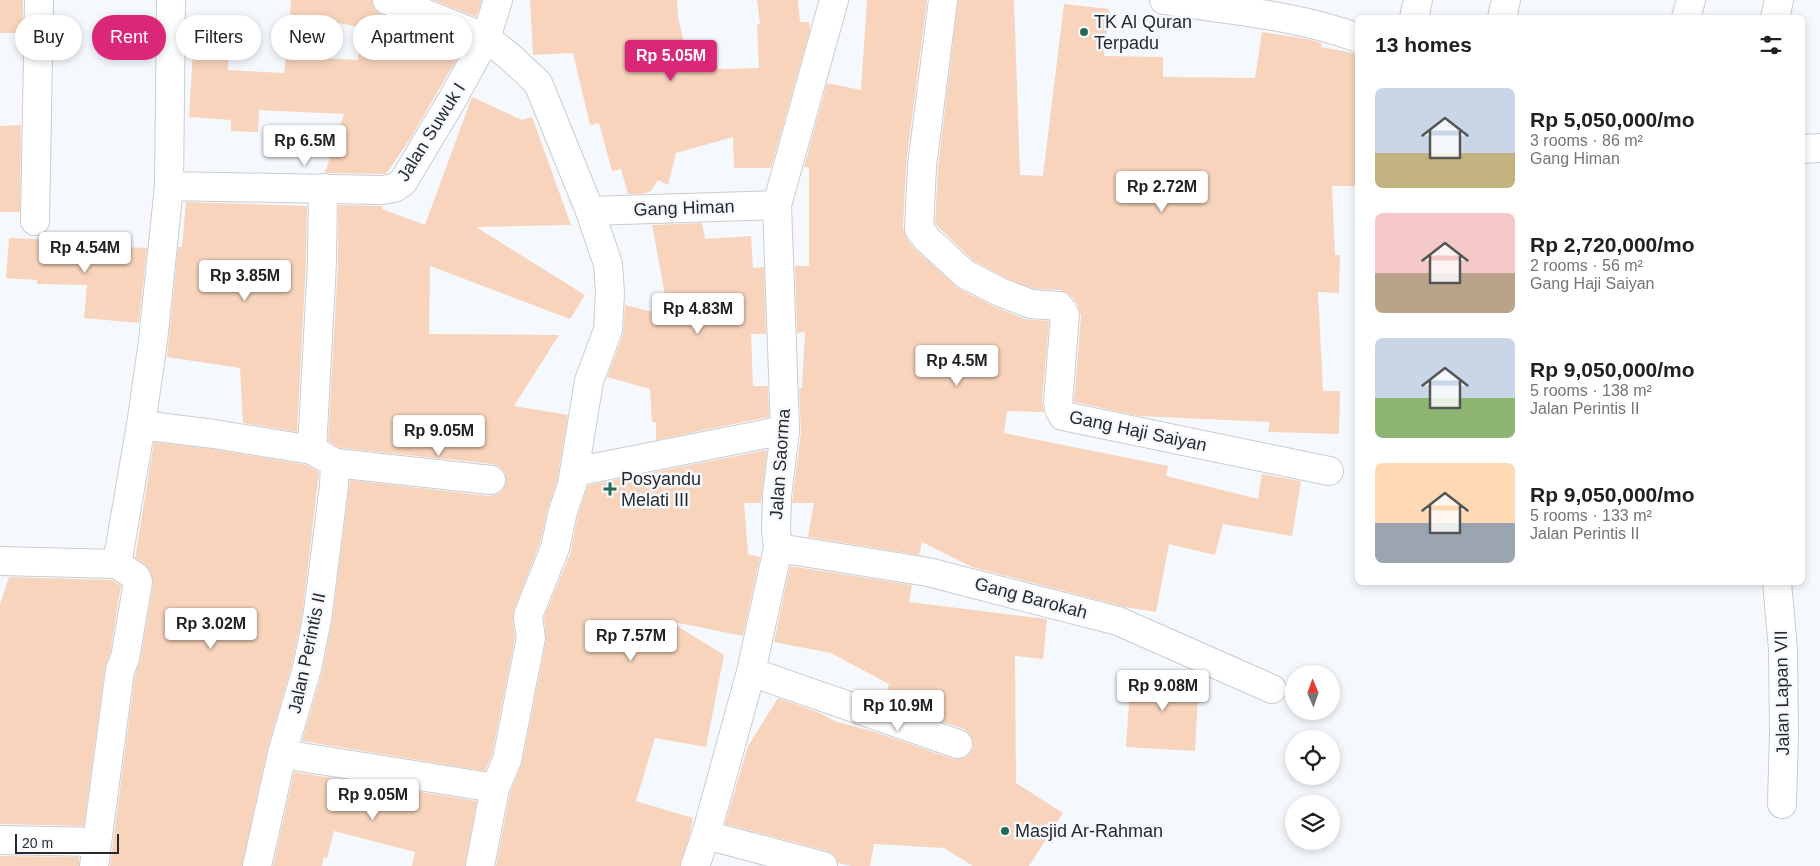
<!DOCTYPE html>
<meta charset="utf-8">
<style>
:root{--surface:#fff;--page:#f6f6f6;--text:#202124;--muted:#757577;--accent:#db2777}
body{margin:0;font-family:Helvetica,sans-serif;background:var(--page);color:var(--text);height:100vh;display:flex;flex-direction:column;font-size:19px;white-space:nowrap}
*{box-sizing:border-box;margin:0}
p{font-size:16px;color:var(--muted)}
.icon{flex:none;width:28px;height:28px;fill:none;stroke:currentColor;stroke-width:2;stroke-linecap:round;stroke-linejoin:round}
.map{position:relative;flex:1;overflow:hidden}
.drawer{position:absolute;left:1355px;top:15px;width:450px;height:570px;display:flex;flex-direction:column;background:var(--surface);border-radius:8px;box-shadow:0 2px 8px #0003}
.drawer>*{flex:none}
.top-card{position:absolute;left:15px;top:15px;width:475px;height:45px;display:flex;gap:10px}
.needle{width:32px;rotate:358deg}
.fabs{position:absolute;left:1285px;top:665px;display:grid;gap:10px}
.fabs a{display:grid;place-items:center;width:55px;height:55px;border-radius:50%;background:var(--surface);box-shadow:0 2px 8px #0003;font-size:25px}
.scale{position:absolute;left:15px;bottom:12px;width:104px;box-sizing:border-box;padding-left:5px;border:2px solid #292a2c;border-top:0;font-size:14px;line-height:18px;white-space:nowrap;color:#292a2c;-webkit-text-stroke:4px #f5f9fe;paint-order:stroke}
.price{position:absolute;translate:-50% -42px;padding:0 11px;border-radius:5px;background:#fff;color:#222;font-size:16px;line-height:32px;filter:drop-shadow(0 1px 2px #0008)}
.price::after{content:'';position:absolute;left:50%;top:30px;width:15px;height:11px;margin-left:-8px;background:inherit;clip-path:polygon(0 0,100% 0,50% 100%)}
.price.on{background:var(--accent);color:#fff}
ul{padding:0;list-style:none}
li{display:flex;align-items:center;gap:15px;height:125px;padding:0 20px}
li span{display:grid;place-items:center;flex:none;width:140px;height:100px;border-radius:8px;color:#555}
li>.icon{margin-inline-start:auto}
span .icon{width:60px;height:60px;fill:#fffc;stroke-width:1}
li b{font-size:21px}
h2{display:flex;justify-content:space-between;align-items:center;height:60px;padding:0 20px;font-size:21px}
.chip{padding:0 18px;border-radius:22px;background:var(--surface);box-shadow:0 2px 8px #0003;font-size:18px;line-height:45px}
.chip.on{background:var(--accent);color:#fff}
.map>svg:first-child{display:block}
.building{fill:#f8d4bc}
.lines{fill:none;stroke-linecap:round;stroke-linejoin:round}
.minor-casing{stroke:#c9cdd1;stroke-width:30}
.tertiary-casing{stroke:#c9cdd1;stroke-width:30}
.minor{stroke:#fff;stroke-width:28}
.tertiary{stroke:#fff;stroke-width:28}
.poi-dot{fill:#276959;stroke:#f5f9fe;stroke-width:2}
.labels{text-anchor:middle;stroke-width:5;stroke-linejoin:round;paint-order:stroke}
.poi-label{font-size:18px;fill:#292a2c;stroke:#f5f9fe;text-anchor:start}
.street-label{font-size:18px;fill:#292a2c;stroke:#f5f9fe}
</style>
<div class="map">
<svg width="1820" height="866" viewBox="0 0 1820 866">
<rect width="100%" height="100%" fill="#f5f9fe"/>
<g class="building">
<rect x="0" y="0" width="23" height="33"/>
<polygon points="291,0 372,0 375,10 382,15 464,46 412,136 386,174 325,173 344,114 259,110 258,132 231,131 231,120 189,117 193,50 229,52 228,70 284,73 286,56 358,60 362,27 290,15"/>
<polygon points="433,0 482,0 476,17"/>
<polygon points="530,0 677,0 678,17 690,70 759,68 757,25 760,24 757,0 798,0 800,22 809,22 810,30 771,168 734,168 733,137 676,153 668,185 658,180 651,191 643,194 628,194 621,169 612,171 599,123 590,125 573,53 533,55"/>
<polygon points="867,0 927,0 906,165 903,228 907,239 916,250 958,288 993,306 1025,319 1049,321 1042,401 1044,412 1007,411 1004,433 1168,466 1166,476 1258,499 1262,474 1301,481 1292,536 1223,524 1215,555 1169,544 1156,612 1125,607 972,567 922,542 919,555 808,537 814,503 792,503 801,432 799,388 802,388 805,332 797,333 795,266 809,266 809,167 804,167 827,83 861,90"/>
<polygon points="958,0 1014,0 1020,175 1043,176 1064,4 1109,9 1104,56 1163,57 1163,77 1255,78 1262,32 1307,39 1322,43 1321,47 1358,54 1358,186 1332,186 1335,255 1340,255 1339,293 1318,292 1323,391 1340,391 1339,434 1268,432 1270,422 1139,416 1074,402 1081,316 1078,306 1072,297 1067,293 1061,290 1034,289 1006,278 974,261 935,224 938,167"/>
<polygon points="472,97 522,120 532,117 571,225 476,227 585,295 570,319 430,266 429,334 559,335 514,406 568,415 557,481 548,508 540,543 514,610 513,620 515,638 492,755 485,771 302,741 322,672 332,622 350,480 489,496 498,494 503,490 506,482 505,473 500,467 493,464 340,448 328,441 338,263 338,205 382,206 382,209 425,225"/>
<polygon points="21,125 20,212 0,212 0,126"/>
<polygon points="186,202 307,206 306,261 297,432 243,423 240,368 167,357 178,247 182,247"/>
<polygon points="702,223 705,239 751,236 753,268 764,267 766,334 751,334 753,386 768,386 769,417 656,440 656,422 652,422 650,389 607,377 623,335 625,305 669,316 652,225"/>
<polygon points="9,238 75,241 74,245 147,248 139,323 84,318 87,285 37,284 37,280 6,278"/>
<polygon points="154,442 212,449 307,465 319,472 302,616 292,664 267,751 242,866 110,866 135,674 140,661 153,585 150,571 145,564 135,558"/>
<polygon points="767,450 761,503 744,503 748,554 760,557 743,636 669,621 724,655 706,747 655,738 636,801 693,818 690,834 680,866 496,866 510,793 522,763 546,641 544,617 570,554 578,515 588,485"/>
<polygon points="790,566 912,585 909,602 1047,619 1043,659 1015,656 1016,783 1063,813 1029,866 973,866 944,848 874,844 870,866 852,866 838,863 834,855 827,851 725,824 748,746 778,698 820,713 834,721 875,732 953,759 960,759 968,756 973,749 973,741 969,733 964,729 884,702 889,684 831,653 774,642"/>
<polygon points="9,577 112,580 121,586 110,654 105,668 84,826 0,824 0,605"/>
<polygon points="1131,673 1199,677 1195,751 1126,747"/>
<polygon points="294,772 477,801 465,866 412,866 415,852 334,831 327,858 324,857 322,866 273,866"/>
<polygon points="0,856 79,857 79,866 0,866"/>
</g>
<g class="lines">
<defs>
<g id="minor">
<polyline points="171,0 169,186 382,190 394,188 403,182 452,100 486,38 498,0"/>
<polyline points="387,0 414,9 486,38 509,56 538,83 590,211 608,264 610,293 608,330 589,381 572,485 563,511 555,548 529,613 528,618 531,638 521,688 507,760 495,788 480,866"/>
<polyline points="943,0 922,166 919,229 927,239 965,274 1000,292 1031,304 1059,306 1065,315 1058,402 1059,409 1063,416 1329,471"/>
<polyline points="1414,18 1418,0"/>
<polyline points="1502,18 1506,0"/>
<polyline points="1686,18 1691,0"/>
<polyline points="1775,18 1779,0"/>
<polyline points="590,211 777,205"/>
<polyline points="35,221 39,0"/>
<polyline points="141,425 214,434 312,450 322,262 323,188"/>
<polyline points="335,463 491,480"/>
<polyline points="574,472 785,430"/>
<polyline points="778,548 928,572 1118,621 1272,689"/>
<polyline points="0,561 117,564"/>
<polyline points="117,564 141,425 153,341 169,186"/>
<polyline points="1777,582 1783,649 1784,735 1782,804"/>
<polyline points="751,672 958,744"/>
<polyline points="282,754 495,788"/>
<polyline points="706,835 823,866"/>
<polyline points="0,840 96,842"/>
<polyline points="94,866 120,670 125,658 138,582 136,577 117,564"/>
<polyline points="257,866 282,754 307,668 317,619 334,486 335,463 312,450"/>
<polyline points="695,866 706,835 751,672 778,548 776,530 777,496 785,430 777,205 834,0"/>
</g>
<g id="tertiary">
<path d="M1164,0C1228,10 1296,15 1358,38"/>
<polyline points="1802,149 1820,148"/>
</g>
</defs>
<use href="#minor" class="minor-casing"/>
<use href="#tertiary" class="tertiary-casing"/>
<use href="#minor" class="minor"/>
<use href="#tertiary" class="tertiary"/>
</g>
<g class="poi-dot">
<circle cx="1084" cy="32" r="5"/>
<path d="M607.5 481.5h5v5h5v5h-5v5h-5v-5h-5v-5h5z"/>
<circle cx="1005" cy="831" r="5"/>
</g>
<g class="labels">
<g class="poi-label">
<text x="1094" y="28">TK Al Quran<tspan x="1094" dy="21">Terpadu</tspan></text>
<text x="621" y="485">Posyandu<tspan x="621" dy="21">Melati III</tspan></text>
<text x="1015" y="837">Masjid Ar-Rahman</text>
</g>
<g class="street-label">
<text transform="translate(431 132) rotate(-58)" y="6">Jalan Suwuk I</text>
<text transform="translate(684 208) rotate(-2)" y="6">Gang Himan</text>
<text transform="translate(1138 431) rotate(12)" y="6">Gang Haji Saiyan</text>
<text transform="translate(780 464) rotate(-86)" y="6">Jalan Saorma</text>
<text transform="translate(1031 598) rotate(15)" y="6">Gang Barokah</text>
<text transform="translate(307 653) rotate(-78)" y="6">Jalan Perintis II</text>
<text transform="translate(1782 693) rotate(-91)" y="6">Jalan Lapan VII</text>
</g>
</g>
</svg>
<div class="fabs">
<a><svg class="needle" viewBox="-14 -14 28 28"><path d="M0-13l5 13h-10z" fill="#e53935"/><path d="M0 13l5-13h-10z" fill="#757577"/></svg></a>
<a><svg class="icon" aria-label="locate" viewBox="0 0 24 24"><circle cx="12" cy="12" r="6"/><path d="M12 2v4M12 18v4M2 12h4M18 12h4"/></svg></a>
<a><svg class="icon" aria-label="layers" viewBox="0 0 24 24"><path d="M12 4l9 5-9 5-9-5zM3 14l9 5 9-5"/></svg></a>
</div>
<div class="scale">20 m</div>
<b class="price on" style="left:671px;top:82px">Rp 5.05M</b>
<b class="price" style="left:305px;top:167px">Rp 6.5M</b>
<b class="price" style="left:1162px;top:213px">Rp 2.72M</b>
<b class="price" style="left:85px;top:274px">Rp 4.54M</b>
<b class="price" style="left:245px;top:302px">Rp 3.85M</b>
<b class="price" style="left:698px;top:335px">Rp 4.83M</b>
<b class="price" style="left:957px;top:387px">Rp 4.5M</b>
<b class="price" style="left:439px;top:457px">Rp 9.05M</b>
<b class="price" style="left:211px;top:650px">Rp 3.02M</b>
<b class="price" style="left:631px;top:662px">Rp 7.57M</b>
<b class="price" style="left:1163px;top:712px">Rp 9.08M</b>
<b class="price" style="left:898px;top:732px">Rp 10.9M</b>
<b class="price" style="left:373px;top:821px">Rp 9.05M</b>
<div class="top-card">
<a class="chip">Buy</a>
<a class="chip on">Rent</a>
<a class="chip">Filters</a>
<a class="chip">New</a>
<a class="chip">Apartment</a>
</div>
<section class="drawer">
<h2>13 homes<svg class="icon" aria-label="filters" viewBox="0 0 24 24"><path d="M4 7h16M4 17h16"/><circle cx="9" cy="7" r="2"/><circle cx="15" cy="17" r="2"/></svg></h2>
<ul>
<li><span style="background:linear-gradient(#c9d6e8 65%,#c2b280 0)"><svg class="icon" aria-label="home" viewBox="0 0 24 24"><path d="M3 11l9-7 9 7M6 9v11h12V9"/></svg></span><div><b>Rp 5,050,000/mo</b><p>3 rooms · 86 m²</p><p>Gang Himan</p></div></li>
<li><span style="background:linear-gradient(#f6c9c9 60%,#b9a48a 0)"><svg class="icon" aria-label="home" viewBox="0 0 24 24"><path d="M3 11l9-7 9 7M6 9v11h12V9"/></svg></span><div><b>Rp 2,720,000/mo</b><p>2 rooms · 56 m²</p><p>Gang Haji Saiyan</p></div></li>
<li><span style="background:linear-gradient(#c9d6e8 60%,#8fb573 0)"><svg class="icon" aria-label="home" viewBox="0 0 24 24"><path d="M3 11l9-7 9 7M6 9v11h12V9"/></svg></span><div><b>Rp 9,050,000/mo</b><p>5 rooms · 138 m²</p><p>Jalan Perintis II</p></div></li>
<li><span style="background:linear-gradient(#ffd9b3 60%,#9aa5b1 0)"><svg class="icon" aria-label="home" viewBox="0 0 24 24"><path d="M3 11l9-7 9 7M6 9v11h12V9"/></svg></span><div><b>Rp 9,050,000/mo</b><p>5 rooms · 133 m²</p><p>Jalan Perintis II</p></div></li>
</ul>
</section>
</div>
